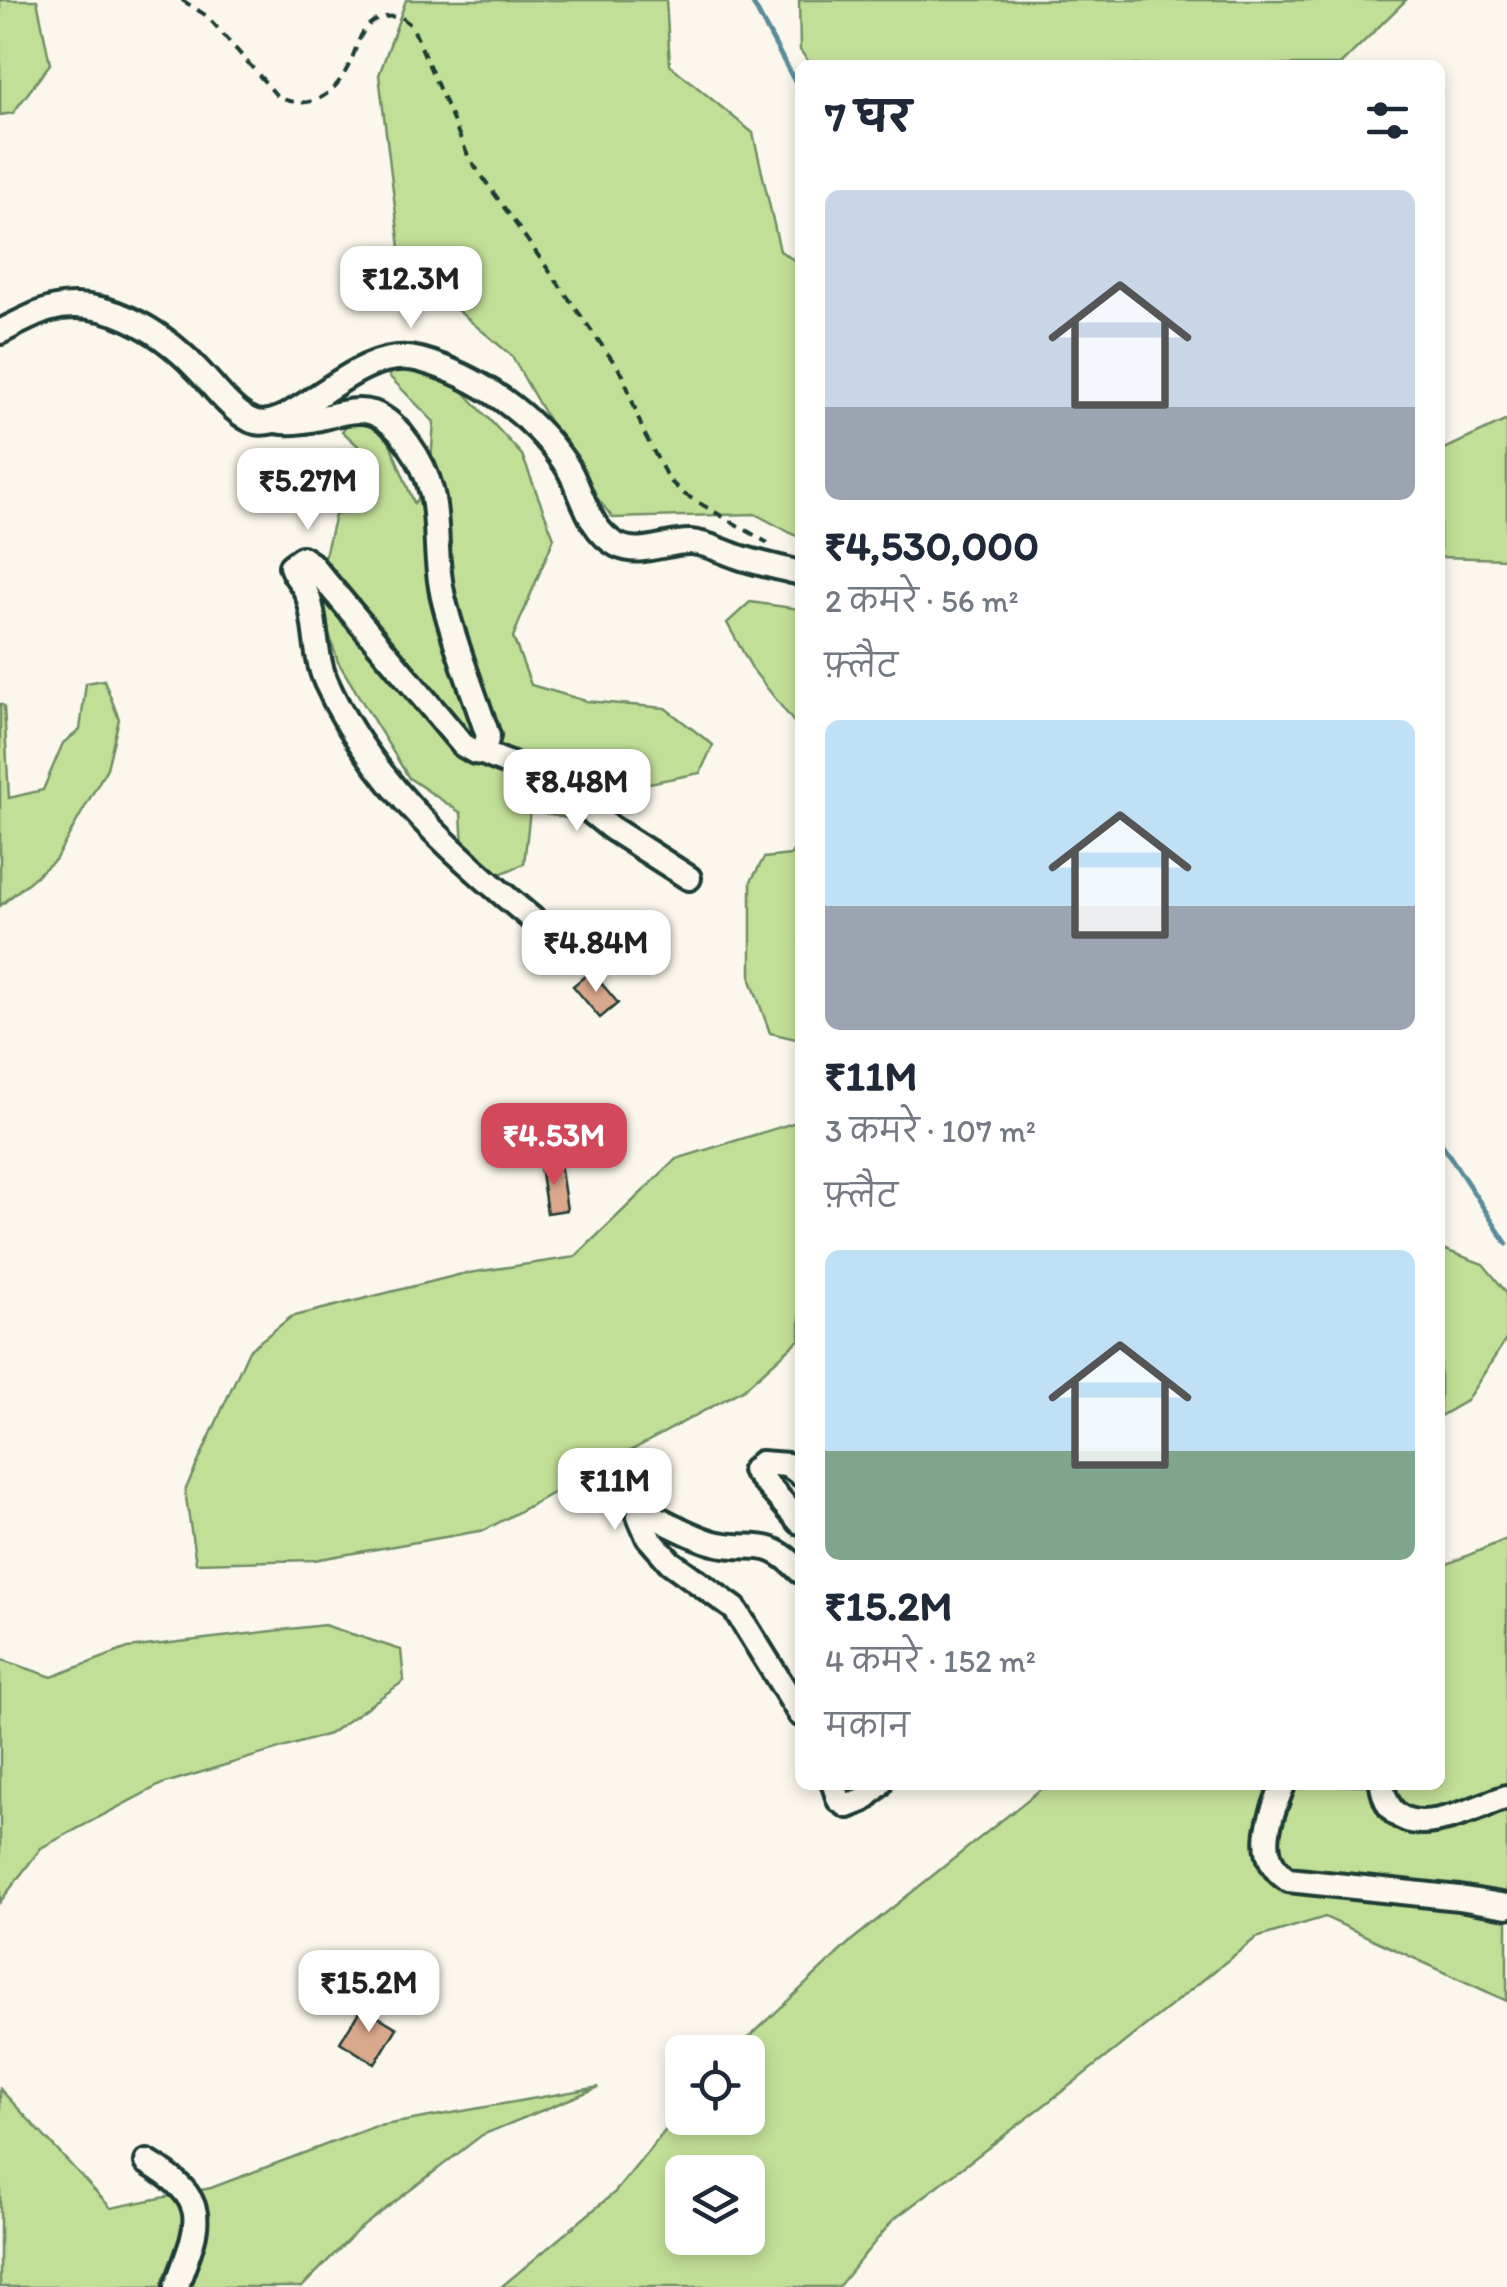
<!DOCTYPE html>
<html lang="hi">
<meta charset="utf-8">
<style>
:root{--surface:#fff;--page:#f6f6f7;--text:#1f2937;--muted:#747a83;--accent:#d1495b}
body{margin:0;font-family:Itim,"Playpen Sans Deva",sans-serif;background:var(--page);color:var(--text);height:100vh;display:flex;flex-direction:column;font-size:38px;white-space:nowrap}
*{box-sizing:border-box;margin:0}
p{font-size:32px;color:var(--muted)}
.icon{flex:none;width:55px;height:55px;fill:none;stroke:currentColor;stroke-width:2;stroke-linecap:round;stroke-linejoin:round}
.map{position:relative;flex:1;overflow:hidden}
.details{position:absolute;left:795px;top:60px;width:650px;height:1730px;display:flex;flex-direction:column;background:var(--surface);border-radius:15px;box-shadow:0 5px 15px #0003}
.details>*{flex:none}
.buttons{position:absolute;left:665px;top:2035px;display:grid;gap:20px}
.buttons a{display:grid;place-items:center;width:100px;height:100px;border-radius:15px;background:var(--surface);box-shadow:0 5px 15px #0003;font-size:50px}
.price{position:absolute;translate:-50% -85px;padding:0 22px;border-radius:20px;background:#fff;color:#222;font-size:32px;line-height:65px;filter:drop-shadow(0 2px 5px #0008)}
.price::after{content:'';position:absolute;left:50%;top:60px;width:30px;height:22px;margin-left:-15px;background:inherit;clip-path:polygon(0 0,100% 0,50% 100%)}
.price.selected{background:var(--accent);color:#fff}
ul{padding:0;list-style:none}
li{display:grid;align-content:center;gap:20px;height:530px;padding:0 30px}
li span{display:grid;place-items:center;height:310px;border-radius:15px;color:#555}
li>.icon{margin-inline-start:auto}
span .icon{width:180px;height:180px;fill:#fffc;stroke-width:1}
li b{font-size:42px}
h2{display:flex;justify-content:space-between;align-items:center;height:120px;padding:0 30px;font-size:42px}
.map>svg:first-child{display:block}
.green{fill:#c2df97;stroke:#708e66;stroke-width:2.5;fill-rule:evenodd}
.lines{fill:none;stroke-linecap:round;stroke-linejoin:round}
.stream{stroke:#598d9c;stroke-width:5}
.building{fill:#daa88c;stroke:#1f3d34;stroke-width:2.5}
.minor-casing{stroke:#1f3d34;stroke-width:30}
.path{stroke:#1f3d34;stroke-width:4;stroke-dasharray:10 8;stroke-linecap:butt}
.minor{stroke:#fbf7ec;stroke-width:22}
</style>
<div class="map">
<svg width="1507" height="2287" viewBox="0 0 1507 2287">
<rect width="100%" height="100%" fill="#fbf7ec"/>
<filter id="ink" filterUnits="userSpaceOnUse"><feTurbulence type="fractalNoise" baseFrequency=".01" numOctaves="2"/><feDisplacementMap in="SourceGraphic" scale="20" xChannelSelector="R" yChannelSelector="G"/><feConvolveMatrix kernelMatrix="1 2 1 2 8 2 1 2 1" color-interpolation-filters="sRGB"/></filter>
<g filter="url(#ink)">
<g class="green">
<polygon points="0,0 37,0 50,64 13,113 0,115"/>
<polygon points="406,0 666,0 670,65 753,133 780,251 800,264 800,538 755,514 613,518 582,479 511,355 402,264 379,75"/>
<polygon points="799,0 1406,0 1340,65 811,65 800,50"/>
<polygon points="402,363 450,377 522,455 554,538 513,637 531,685 586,701 665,708 713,745 700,773 639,785 581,764 607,790 580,821 530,810 524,864 488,879 464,866 461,813 409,778 338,662 316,592 335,515 378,497 379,465 342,431 354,416 385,431 414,503 429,487 434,422 389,376"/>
<polygon points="1507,420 1507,559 1440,557 1440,451"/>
<polygon points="750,602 800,609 800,730 753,670 727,623"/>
<polygon points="104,680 119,719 107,768 55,860 0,906 0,704 4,706 9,798 43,790 63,743 80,730 86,683"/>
<polygon points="800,842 800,1040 770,1033 751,980 751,881 764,858 790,855"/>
<polygon points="800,1121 800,1339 744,1389 485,1530 314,1560 196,1563 185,1491 249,1350 291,1317 462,1274 575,1257 676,1159"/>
<polygon points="1440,1248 1483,1264 1507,1293 1507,1338 1466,1401 1440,1416"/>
<path d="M1507,1539V2001L1325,1917L1256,1938L1068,2087L893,2220L838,2287H501L615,2192L682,2110V2118H748V2052H734L852,1940L1046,1785H1440V1567ZM682,2172H748V2238H682Z"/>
<polygon points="324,1625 401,1650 404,1681 329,1734 162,1784 41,1848 0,1902 0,1659 52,1677 128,1648"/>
<polygon points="599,2087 482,2135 358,2230 302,2287 0,2287 0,2089 111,2208 211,2188 373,2127"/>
</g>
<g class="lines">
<g class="stream">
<polyline points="751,0 800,91"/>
<polyline points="1440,1141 1507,1244"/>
</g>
</g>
<g class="building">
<polygon points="591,971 618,1003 600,1018 573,986"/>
<polygon points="560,1163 567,1210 547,1213 540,1166"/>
<polygon points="362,2007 397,2028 375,2064 340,2042"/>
</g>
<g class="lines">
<defs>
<g id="minor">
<path d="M0,332C16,324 32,315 48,310C102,294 160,330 196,368C212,384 229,409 250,420C291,440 353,342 420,360C478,376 532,414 565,463C583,490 586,528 617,545C640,557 667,541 691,542C708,543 725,553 742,558C761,564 781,568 800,573"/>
<path d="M276,421C310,428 346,404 373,413C387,418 400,431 408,443C449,499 429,537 443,597C454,644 473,690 488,736L483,753L475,752L463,745L311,564L302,558L291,566C294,576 302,582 306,592C317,614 313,653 326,682C374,789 466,864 554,937"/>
<polyline points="483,753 554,782 611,828 689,878"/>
<polyline points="800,1474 788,1465 761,1463 754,1470 800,1522"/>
<path d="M800,1571C765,1534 755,1553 714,1543C692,1537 670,1524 649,1514L639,1516L648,1537L670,1562L735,1609L800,1714"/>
<polyline points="834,1785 839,1800 848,1806 863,1800 879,1785"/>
<path d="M1283,1785C1270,1817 1253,1857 1288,1880L1459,1898L1507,1906"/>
<path d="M1382,1785C1393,1852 1467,1810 1507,1797"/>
<path d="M147,2162C214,2202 199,2224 176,2287"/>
</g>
</defs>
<use href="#minor" class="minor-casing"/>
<path class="path" d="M182,0L207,16L278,97C314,113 338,92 352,58C357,47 360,31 371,23C381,16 389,16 401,17L412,26L469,158L623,375L643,431L668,479L684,494L768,543"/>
<use href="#minor" class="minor"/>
</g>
</g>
</svg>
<div class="buttons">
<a><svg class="icon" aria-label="locate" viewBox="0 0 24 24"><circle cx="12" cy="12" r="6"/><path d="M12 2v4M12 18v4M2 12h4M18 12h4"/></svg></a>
<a><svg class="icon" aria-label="layers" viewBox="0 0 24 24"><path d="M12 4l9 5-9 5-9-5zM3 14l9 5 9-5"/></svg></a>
</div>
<b class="price" style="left:411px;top:331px">₹12.3M</b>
<b class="price" style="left:308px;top:533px">₹5.27M</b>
<b class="price" style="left:577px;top:834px">₹8.48M</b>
<b class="price" style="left:596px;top:995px">₹4.84M</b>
<b class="price selected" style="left:554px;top:1188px">₹4.53M</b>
<b class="price" style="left:615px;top:1533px">₹11M</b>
<b class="price" style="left:369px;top:2035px">₹15.2M</b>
<section class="details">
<h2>7 घर<svg class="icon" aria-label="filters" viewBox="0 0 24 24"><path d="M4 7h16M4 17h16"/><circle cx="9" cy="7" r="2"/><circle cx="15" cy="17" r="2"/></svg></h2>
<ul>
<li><span style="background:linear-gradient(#c9d6e8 70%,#9aa5b1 0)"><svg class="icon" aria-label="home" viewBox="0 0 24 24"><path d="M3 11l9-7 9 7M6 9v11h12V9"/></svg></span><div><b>₹4,530,000</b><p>2 कमरे · 56 m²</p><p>फ़्लैट</p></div></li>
<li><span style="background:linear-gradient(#bfe0f5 60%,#9aa5b1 0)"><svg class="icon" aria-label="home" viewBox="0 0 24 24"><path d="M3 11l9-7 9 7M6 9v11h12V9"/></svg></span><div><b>₹11M</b><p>3 कमरे · 107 m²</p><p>फ़्लैट</p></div></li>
<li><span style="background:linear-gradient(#bfe0f5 65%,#7fa58c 0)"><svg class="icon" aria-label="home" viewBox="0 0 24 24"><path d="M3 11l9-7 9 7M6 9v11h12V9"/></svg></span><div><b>₹15.2M</b><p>4 कमरे · 152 m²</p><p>मकान</p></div></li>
</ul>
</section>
</div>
